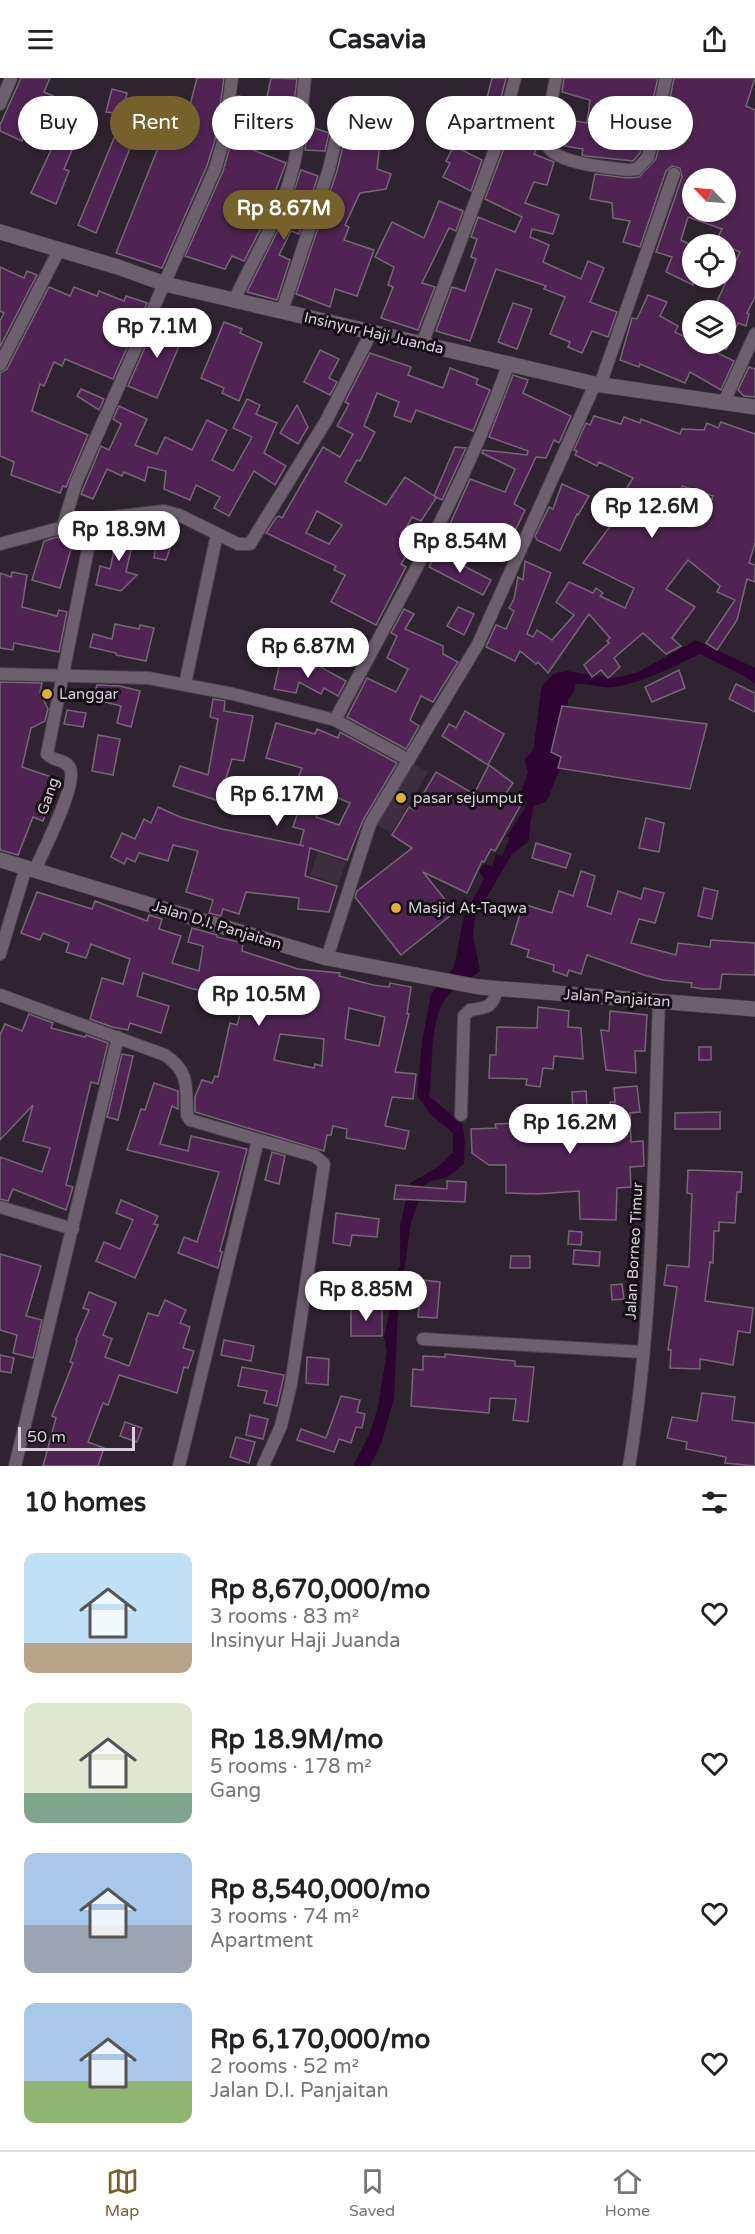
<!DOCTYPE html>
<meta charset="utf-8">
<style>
:root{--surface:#fff;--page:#f2f2f2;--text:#202124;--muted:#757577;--line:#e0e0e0;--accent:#76612b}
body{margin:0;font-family:"Varela Round",sans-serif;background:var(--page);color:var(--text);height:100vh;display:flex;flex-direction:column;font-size:22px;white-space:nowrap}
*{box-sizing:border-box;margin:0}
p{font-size:20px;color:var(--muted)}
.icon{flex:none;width:33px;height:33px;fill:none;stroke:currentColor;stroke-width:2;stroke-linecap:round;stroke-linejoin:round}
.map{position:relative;height:1388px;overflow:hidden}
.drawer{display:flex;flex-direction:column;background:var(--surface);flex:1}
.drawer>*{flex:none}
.guide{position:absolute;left:18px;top:18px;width:720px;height:54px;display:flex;gap:12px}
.needle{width:39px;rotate:295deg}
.controls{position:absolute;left:682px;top:90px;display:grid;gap:12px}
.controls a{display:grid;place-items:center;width:54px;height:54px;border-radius:50%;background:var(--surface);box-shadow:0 3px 9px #0003;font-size:30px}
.scale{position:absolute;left:18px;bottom:15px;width:117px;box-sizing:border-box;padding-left:6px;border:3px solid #d8d0d8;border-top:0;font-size:16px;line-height:21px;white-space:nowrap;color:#d8d0d8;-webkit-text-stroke:4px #140f15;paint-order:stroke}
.price{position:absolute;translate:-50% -51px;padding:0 14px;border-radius:21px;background:#fff;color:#222;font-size:20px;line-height:39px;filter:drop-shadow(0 2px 3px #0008)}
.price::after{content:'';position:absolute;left:50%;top:36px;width:18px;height:14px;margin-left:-9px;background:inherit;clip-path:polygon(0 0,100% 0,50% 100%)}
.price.on{background:var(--accent);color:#fff}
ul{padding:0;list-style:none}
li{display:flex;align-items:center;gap:18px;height:150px;padding:0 24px}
li span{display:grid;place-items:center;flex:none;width:168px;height:120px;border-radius:12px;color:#555}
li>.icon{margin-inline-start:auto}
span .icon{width:72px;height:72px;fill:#fffc;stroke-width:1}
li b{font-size:26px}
h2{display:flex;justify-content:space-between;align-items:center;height:72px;padding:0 24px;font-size:26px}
.chip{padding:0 21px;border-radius:27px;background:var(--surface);box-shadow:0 3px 9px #0003;font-size:21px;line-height:54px}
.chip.on{background:var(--accent);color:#fff}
header{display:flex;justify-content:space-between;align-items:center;height:78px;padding:0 24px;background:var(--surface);font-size:27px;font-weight:700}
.tabs{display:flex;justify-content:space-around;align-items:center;height:84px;border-top:2px solid var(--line);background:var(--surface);font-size:16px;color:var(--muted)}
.tabs a{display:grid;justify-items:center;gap:3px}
.tabs .on{color:var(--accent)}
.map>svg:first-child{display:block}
.built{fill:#3d2e3f}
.water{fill:#2d0331}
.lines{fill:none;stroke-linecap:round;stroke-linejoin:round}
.river{stroke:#2d0331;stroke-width:28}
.building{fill:#4f2453;stroke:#756776;stroke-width:1.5;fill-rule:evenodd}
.street-casing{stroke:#4a3f4b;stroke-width:14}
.secondary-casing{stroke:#4a3f4b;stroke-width:16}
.street{stroke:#6d5f6e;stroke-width:12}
.secondary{stroke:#6d5f6e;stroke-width:15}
.poi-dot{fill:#dfb034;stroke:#140f15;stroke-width:2}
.labels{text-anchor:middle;stroke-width:6;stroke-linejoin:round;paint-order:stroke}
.street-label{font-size:15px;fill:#d8d0d8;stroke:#140f15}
.poi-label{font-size:15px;fill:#d8d0d8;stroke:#140f15;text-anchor:start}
</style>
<header><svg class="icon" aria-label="menu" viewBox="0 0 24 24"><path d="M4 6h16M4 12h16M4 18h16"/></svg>Casavia<svg class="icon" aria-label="share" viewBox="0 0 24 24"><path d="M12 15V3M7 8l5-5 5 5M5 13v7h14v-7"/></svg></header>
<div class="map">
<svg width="755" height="1388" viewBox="0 0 755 1388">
<rect width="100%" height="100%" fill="#302331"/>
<g class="built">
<polygon points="411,684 428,694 391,755 374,745"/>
<polygon points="318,774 346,784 338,807 310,797"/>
</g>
<g class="water">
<path d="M696,562L755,590V606L744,598L700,576C672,589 645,604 614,609C596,612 581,599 564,611C554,619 556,635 556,646L543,638L547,617L566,593L613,600L636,595Z"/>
<path d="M534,671L558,681L555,692L558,693C554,701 548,705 543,712C531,726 530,746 529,763L512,776L491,812L475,836L473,857L480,893C470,901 453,910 446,920C428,947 434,987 429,1018L462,1046L465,1062L464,1086L446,1100L430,1103L424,1108L411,1145L398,1234L394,1320L382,1363L370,1388H353L369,1357L378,1329L387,1273L384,1260L390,1230L384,1216L400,1188V1148L410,1105L438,1089L453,1074V1055L431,1037L417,1017L422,964L431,916L454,889L464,837L484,801L479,793L485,786L492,788L496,776L502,778L510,760L507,758C515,743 535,722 531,705C530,696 525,690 525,681Z"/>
</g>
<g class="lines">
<polyline class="river" points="536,713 545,690 555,614 561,608"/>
</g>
<g class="building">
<polygon points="21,0 50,0 44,14 60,21 53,39 35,31 22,63 0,53 0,47"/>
<polygon points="197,0 224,0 215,62 207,88 162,190 116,175 160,65 169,69 178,39 186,43"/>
<polygon points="271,0 297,1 288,71 243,68 286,85 264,144 244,183 232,178 225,191 185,178 223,93 231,65 238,18 266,24"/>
<polygon points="492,0 506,0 499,28 486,24"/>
<polygon points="564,0 658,0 640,75 633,83 585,78 582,77 583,71 565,68 567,57 554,54 557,40 587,45 590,22 562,14"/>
<path d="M674,0H755L746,28L755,32V219L747,235L749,236L746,248L738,245L726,272V232H713L740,174L716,163L722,151L688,139L681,162L693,168V207L666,194L672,179L656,174L682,99L680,90L672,88L666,93L640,169L623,164L630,143L613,140L612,125L590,121L595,96L628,100L639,99L656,81L663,51L678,55L686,29L669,25ZM693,100H726V134H693Z"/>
<polygon points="112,11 127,15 125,24 136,26 133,38 126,37 141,43 96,155 78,147 124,36 106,34"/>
<polygon points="353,27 384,33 377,91 391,96 386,111 360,115 345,147 349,149 344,162 374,172 357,218 335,211 330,229 296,216 337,93 345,60 347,61"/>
<polygon points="63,46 80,53 64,91 69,93 56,126 31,115"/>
<polygon points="513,46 538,57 538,67 534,76 554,84 547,107 534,104 525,125 559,137 553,156 532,151 530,159 549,167 543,184 581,201 588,183 604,190 590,224 617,234 608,259 592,253 582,275 568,269 570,264 550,256 565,219 544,211 546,208 496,191 470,263 436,253 452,209 465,213 476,181 471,179 477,161 471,159 478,139 515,154 522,139 485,121"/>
<polygon points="308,48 329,55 325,73 305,72"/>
<polygon points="454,68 482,82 471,113 443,99 450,85 446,83"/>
<polygon points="301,92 318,98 299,156 291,153 279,177 290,182 277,222 247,214 286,136"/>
<polygon points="439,123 463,133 456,153 449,150 422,205 435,209 418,252 381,240 393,209 388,207 394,189 375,179 392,144 424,160"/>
<polygon points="0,189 24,200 27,193 37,197 0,269 0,243 4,235 0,233"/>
<polygon points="49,209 70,218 74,209 97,218 99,213 124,223 126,218 147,225 113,301 65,281 62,288 54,284 44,308 40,306 32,333 88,357 66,409 63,408 60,415 11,397 14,384 0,378 0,295 7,291"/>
<polygon points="648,217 667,224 660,238 678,248 675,254 693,263 693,266 700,266 734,283 721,312 690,294 685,305 640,286 639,289 620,282 632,240 637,241"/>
<polygon points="513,225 532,231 517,271 498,264"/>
<polygon points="157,242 185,254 157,320 128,308"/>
<polygon points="224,244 242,251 240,255 262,265 239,323 222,315 224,310 201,300"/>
<polygon points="320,272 339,281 329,300 337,304 330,317 304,304"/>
<path d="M370,275L411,289L408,297L443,310L450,290L478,301L476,306L490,312L473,353L416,332L411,344L394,338L399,324L377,315L364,348L375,354L360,383L357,382L345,404L386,427L405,399L434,418L455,369L466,370L442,422L434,418L436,420L421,443L412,439L403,456L416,463L401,486L406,489L376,547L331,524L345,497L334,492L336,488L266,455L276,440L279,438L282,440L323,369L340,379L353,356L337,348L349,326L345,324ZM317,433L342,447L329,466L306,455Z"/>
<polygon points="749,289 755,291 755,319 744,318 738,312"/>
<polygon points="513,297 528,302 523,315 571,338 559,365 554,362 546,380 536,379 514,426 525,432 503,478 498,478 458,460 463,452 450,446 470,401 505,414 515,391 482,375 483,372 527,377 528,373 489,359"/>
<polygon points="81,311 104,321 99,332 77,318"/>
<polygon points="247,321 260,327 256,336 277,345 264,375 286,388 275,407 254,393 229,438 214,430 220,419 196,407 190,422 164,411 166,393 148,389 145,403 124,394 122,398 107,391 93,421 81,416 101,368 109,372 121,346 113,341 119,328 147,341 135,367 157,376 165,359 192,372 207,342 227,352 212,382 233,393 252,359 233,350"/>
<polygon points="297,327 308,349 298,366 280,355"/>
<path d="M594,338L621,346L624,339L640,345L641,341L680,356L682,351L704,352L707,345L718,350L721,344L755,356V465L749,485L755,487V504L747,501L737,542L717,572L706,565L735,522L717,514L720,508L688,482L666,511L695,529L672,560L681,568L666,576L643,555L614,580L620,589L608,600L601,592L592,599L584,587L609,565L607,563L610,560L589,536L548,595L538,584L536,586L520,573L515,583L486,569L496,547L506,551L514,533L509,530L514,521L518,499L523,502L525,483L551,495L527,556L533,559L537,552L552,562L574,537L556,524L569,504L593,515L596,510L603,515L600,518L625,530L634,510L583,485L625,428L618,424L633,400L599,384L597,388L575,377L577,373L574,372L586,345L590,347ZM682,408L713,418L703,445L675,428Z"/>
<polygon points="562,406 589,418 578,437 577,436 560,473 537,462 535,458 549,429 553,431"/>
<polygon points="120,447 136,450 126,494 137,497 121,513 96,507 100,488 110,491"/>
<polygon points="158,447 177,450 166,482 154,480"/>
<polygon points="57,459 73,464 60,510 32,502 44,463"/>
<polygon points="437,474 491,502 483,517 429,489"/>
<polygon points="12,494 27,497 22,529 57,538 59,532 67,534 59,574 14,565 13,572 0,570 0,495 11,499"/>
<polygon points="458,529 474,536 464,557 447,548"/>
<polygon points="404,531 414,536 405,551 443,568 443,576 458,584 433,624 421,618 410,642 419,648 406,671 347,639 367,600 396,614 408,591 387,580 397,558 391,555"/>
<polygon points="115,546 139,551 140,547 154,550 146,583 116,577 116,575 90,569 93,556 112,561"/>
<polygon points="280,585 314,592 317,587 346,603 338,618 324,610 321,616 299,604 296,615 274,611"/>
<polygon points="679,592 685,610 652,624 645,609"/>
<polygon points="0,604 42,605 40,614 48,631 45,643 31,650 22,689 57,701 43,743 33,739 18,777 0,772"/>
<polygon points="736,606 755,615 755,634 729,621"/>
<polygon points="97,607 120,608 140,613 131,649 117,645 121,628 93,621"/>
<polygon points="213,621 225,623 224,633 253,638 244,683 232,681 219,723 173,708 180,688 208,697 218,641 210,639"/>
<polygon points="562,628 707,646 690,711 558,690 561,679 551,674"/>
<polygon points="67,632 86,635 83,649 64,646"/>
<polygon points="465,633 504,656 488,687 442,658 449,646 456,650"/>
<path d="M276,645L315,656L317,651L338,660L340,654L397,685L363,742L347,782L310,770L305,798L337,808L329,834L298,831L299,820L246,814L239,836L223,831L221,838L209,835L213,822L186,814L198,773L173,767L168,783L139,775L135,784L127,780L124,786L111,779L122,755L135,761L144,741L151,745L158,729L180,739L222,751L304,768L300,767L304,752L293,749L304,716L298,714L300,709L295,707L302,690L266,680ZM327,715L350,725L339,747L316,739Z"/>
<polygon points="98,657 120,661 113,697 92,693"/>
<polygon points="489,687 513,705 506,715 523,723 495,773 491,771 484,784 482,783 467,815 423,794 455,834 401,877 355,819 357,813 412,770 392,757 409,729 414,732 436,694 474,716"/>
<polygon points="646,740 664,745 659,774 639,770"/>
<polygon points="536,765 571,776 566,790 532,780"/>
<polygon points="581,793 595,798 587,828 611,836 618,813 641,821 644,810 664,815 655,845 639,841 631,865 676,877 678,865 710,869 711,862 755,865 755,897 722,896 720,911 703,911 691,909 692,905 663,902 644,897 587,877 581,896 569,892 567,898 553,893 554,887 527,879 529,872 511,866 523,826 552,835 559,813 573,818"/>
<polygon points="704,810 718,813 712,841 698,838"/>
<path d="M37,814L92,831L95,823L147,843L149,837L162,841L159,851L181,858L172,885L199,893L203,868L188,864L192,850L217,857V859L243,865L242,873L298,891L340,895L339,898L373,907L389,909L390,905L411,909L407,936H409L395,994L416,996L413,1021L392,1019L385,1048L409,1053L405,1071L346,1060L347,1051L333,1048L331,1057H327L324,1073L195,1034V1019L202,1002L212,1005L215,998L218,999L230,945L237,947L243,927L235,925L237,918L193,911L143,895L137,918L169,928L161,955L130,945L128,952L112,949L90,941L102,900L123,906L130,881L91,866L86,880L66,874L69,865L43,855L40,862L21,855ZM349,930L385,939L379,968L345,961ZM280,956L324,961L322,988L315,986L314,990L274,982Z"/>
<polygon points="538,929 569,933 568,949 581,950 583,981 554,978 553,991 543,990 540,1009 526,1007 527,1001 489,1000 490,977 496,977 497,949 537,950"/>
<polygon points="610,933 647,937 645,973 635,973 636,995 606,992 601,952 609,953"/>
<polygon points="29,936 53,945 51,950 85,959 86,957 108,965 98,1006 91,1004 66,1107 73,1109 66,1132 13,1111 8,1123 0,1121 0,1079 42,1094 50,1070 23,1063 33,1027 0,1062 0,957 5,946 22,953"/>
<rect x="699" y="969" width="12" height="13"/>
<polygon points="122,976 133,978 118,1042 107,1039"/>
<polygon points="154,1005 178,1013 178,1031 172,1028 160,1066 188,1073 191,1058 247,1071 220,1173 222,1174 218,1190 178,1175 184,1159 197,1164 219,1094 127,1072 141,1031 145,1032"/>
<polygon points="637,1008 640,1034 630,1035 631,1064 643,1063 644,1088 630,1089 631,1109 617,1110 616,1142 580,1141 579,1113 537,1116 506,1115 506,1087 489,1087 472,1075 471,1051 496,1050 495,1046 528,1045 528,1057 574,1054 572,1014 586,1013 588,1042 612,1040 610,1024 615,1024 614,1010"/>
<polygon points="720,1034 720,1051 675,1051 675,1035"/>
<polygon points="272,1074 285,1078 279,1106 265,1102"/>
<polygon points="688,1092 742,1094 741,1114 737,1114 735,1145 719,1144 719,1153 714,1153 713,1185 710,1184 705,1223 753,1230 750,1255 738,1253 733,1287 700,1281 700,1291 670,1290 671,1272 668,1272 677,1209 664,1207 667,1187 689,1189 692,1116 687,1115"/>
<polygon points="447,1103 466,1104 465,1124 394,1121 396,1107 447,1111"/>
<polygon points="121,1122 158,1138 154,1146 158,1147 135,1200 96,1183 104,1164 120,1171 133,1142 116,1135"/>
<polygon points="336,1135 379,1141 377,1159 352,1157 350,1168 333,1165"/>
<polygon points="569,1153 582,1154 581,1167 568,1166"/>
<polygon points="574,1172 600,1174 599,1188 573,1186"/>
<polygon points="0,1176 41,1188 26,1238 42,1242 33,1280 13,1275 17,1257 0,1252"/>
<polygon points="511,1178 530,1178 530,1190 510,1190"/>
<polygon points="422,1202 440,1204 437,1240 418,1239"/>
<polygon points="622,1206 624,1221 612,1222 611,1207"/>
<polygon points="89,1214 116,1225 103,1257 112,1261 105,1279 129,1288 148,1235 158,1238 165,1222 186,1232 180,1245 190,1249 183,1270 194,1273 188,1290 184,1289 177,1315 119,1297 108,1327 103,1325 88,1364 104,1370 98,1388 43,1388 56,1340 52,1338 73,1285 70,1284 77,1263 76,1262 89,1232 83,1230"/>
<polygon points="351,1230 382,1231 382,1258 351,1258"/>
<polygon points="224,1262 254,1268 251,1283 221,1277"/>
<polygon points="445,1276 515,1283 515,1288 534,1289 528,1344 513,1342 516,1321 490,1320 489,1335 411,1328 413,1291 423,1292 423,1278 445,1279"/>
<polygon points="0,1277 14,1280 11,1295 0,1293"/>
<polygon points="307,1279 329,1281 328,1307 306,1305"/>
<polygon points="242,1289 284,1297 277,1328 264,1325 267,1313 238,1308"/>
<polygon points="702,1315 735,1319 732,1342 755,1345 755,1388 725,1385 726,1379 686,1371 687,1364 667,1360 672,1339 697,1343"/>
<polygon points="341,1318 360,1322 357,1334 365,1336 362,1350 356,1349 351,1365 339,1361 334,1374 297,1362 301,1351 326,1360"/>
<polygon points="250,1337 268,1341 263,1361 246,1357"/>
<polygon points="125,1344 142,1350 137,1364 120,1358"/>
<polygon points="236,1359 255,1364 249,1385 230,1379"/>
</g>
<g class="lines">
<defs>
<g id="street">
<path d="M556,0C554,11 543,58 546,65C552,86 611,90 629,92L637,91L648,79L666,0"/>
<polyline points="0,26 11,0"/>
<path d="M234,223C252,182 277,144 290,101C300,68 301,33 305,0"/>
<polyline points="282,233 329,91 343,31"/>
<polyline points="422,266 500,58 515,0"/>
<polyline points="0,287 59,172"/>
<polyline points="600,307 674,96"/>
<polyline points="724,324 755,256"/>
<polyline points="63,448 76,405 215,91 223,64 232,0"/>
<polyline points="0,466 94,441 164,433 179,437 238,466 250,466 326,343 371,255"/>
<polyline points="0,596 148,600 233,616 335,642 409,682"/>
<polyline points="185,606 217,456"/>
<path d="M335,642C396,526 465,411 508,287"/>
<path d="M35,792C43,773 78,706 70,690C64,680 54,684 47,676L94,441"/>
<polyline points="0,876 26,789"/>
<polyline points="327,880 370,746 478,566 595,306"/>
<path d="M0,917L165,977C190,994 186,1009 187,1037L190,1042L315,1078L324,1086L291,1306L281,1348L263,1388"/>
<path d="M461,1037L464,938L470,932C487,930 494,929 497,910"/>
<polyline points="0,1129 73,1151"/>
<polyline points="423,1261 643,1274"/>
<polyline points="15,1388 118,959"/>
<polyline points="179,1388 258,1062"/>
<path d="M629,1388C655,1235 653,1077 659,923"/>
</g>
<g id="secondary">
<polyline points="0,154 118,189 165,206 595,306 755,329"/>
<polyline points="0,782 327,880 479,909 755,931"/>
</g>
</defs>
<use href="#street" class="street-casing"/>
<use href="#secondary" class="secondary-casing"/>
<use href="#street" class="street"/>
<use href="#secondary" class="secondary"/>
</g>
<g class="poi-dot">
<circle cx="47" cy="616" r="6"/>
<circle cx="401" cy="720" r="6"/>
<circle cx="396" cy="830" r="6"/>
</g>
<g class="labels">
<g class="street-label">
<text transform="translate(374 255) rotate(13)" y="5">Insinyur Haji Juanda</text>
<text transform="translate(48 718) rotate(-71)" y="5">Gang</text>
<text transform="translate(217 847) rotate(17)" y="5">Jalan D.I. Panjaitan</text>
<text transform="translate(617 920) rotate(4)" y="5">Jalan Panjaitan</text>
<text transform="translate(634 1173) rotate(-87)" y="5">Jalan Borneo Timur</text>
</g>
<g class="poi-label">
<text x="59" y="621">Langgar</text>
<text x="413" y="725">pasar sejumput</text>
<text x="408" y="835">Masjid At-Taqwa</text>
</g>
</g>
</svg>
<div class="controls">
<a><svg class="needle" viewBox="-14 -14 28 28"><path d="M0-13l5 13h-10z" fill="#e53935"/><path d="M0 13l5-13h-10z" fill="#757577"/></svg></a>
<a><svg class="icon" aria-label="locate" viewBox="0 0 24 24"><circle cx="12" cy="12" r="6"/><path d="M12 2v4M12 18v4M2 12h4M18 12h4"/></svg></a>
<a><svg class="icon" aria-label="layers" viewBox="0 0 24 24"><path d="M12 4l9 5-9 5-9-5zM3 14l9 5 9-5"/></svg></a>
</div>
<div class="scale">50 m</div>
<b class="price on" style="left:284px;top:163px">Rp 8.67M</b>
<b class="price" style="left:157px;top:281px">Rp 7.1M</b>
<b class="price" style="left:652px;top:461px">Rp 12.6M</b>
<b class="price" style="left:119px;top:484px">Rp 18.9M</b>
<b class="price" style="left:460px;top:496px">Rp 8.54M</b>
<b class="price" style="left:308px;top:601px">Rp 6.87M</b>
<b class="price" style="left:277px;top:749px">Rp 6.17M</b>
<b class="price" style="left:259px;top:949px">Rp 10.5M</b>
<b class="price" style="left:570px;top:1077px">Rp 16.2M</b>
<b class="price" style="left:366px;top:1244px">Rp 8.85M</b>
<div class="guide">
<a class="chip">Buy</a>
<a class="chip on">Rent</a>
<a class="chip">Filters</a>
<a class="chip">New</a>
<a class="chip">Apartment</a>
<a class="chip">House</a>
</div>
</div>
<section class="drawer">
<h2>10 homes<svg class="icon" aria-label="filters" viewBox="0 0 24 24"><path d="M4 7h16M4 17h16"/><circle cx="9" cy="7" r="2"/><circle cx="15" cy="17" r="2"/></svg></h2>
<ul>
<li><span style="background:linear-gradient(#bfe0f5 75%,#b9a48a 0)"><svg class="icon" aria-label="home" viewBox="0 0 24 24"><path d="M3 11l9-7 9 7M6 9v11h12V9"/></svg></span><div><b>Rp 8,670,000/mo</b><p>3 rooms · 83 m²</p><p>Insinyur Haji Juanda</p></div><svg class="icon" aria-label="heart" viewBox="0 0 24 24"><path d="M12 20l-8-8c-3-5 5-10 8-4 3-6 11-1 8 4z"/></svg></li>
<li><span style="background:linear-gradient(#dfe7d0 75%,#7fa58c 0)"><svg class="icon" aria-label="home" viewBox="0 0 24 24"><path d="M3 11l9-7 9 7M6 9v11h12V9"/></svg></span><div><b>Rp 18.9M/mo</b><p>5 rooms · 178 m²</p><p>Gang</p></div><svg class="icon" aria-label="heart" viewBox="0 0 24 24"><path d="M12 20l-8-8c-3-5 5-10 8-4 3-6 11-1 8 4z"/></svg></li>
<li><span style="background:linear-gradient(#a9c7e8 60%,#9aa5b1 0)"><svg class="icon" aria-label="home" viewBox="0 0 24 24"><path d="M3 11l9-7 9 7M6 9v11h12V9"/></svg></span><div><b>Rp 8,540,000/mo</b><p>3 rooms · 74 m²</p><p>Apartment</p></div><svg class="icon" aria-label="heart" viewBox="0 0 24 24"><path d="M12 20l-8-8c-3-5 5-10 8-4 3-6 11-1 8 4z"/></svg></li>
<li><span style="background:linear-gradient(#a9c7e8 65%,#8fb573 0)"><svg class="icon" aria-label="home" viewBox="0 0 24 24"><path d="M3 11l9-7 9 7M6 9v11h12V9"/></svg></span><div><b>Rp 6,170,000/mo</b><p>2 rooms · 52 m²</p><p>Jalan D.I. Panjaitan</p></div><svg class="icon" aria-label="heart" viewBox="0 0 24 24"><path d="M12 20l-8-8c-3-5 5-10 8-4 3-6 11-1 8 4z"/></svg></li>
</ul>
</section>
<nav class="tabs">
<a class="on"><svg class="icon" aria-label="map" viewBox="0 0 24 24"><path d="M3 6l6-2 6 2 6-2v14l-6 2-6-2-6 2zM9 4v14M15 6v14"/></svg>Map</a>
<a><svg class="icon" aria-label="saved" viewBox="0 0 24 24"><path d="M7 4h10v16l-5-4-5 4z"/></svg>Saved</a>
<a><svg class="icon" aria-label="home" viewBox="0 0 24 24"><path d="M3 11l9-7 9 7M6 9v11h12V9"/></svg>Home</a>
</nav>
